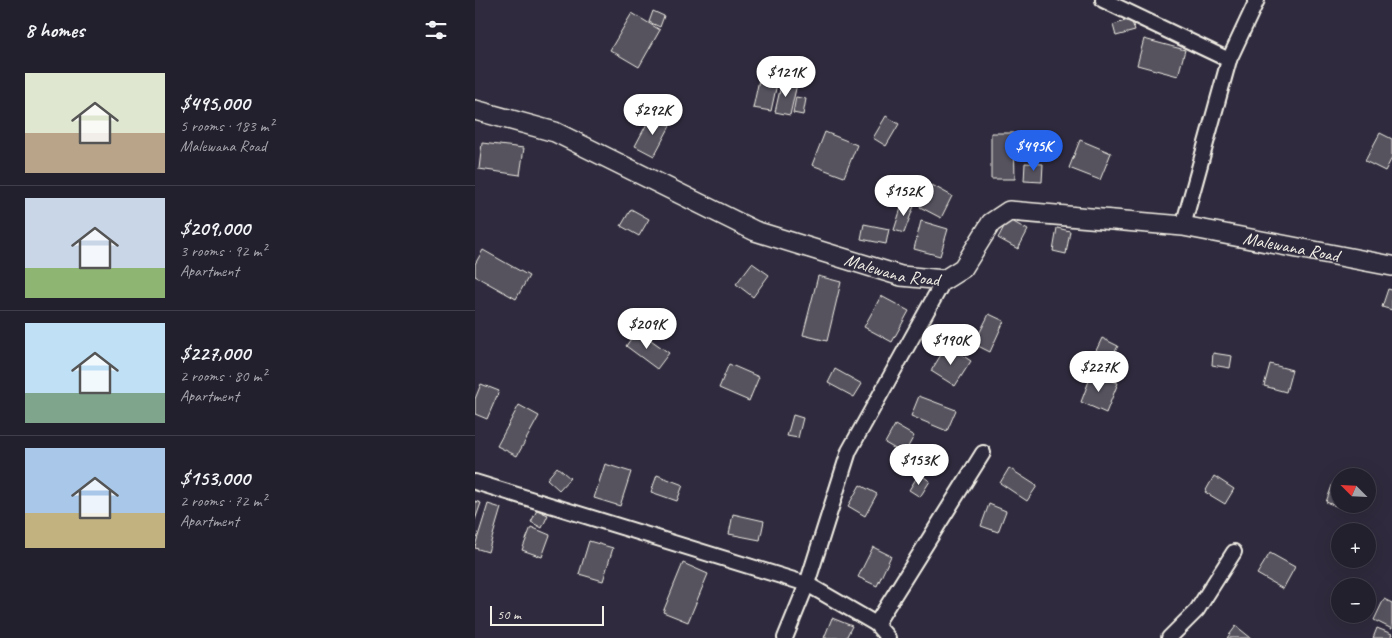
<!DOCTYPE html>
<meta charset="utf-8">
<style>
:root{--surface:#23202e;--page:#2b2836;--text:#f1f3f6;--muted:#a3a3aa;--line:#403e4a;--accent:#2563eb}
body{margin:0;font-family:Caveat,sans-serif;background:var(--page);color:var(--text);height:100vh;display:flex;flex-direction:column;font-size:19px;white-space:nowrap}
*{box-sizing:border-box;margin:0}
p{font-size:16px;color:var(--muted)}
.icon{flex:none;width:28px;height:28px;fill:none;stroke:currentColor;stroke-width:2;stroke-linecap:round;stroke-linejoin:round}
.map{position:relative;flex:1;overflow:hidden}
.side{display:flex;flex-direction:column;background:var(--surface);width:475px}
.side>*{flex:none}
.needle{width:32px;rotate:294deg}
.tools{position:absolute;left:856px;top:468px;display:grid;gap:10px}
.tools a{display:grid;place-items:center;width:45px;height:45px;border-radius:50%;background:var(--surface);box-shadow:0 5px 20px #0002,0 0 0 1px var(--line);font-size:25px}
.scale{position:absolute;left:15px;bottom:12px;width:114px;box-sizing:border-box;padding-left:5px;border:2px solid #f4f1e8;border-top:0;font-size:14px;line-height:18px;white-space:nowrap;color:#f4f1e8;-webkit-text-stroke:4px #2f2a3d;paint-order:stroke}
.price{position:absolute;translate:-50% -42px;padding:0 11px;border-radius:18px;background:#fff;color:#222;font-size:16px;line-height:32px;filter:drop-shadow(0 1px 2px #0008)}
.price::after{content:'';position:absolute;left:50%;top:30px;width:15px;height:11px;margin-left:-8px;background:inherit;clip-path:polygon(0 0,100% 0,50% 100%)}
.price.current{background:var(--accent);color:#fff}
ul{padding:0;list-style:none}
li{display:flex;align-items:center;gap:15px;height:125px;padding:0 25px}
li+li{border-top:1px solid var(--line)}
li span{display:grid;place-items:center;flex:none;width:140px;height:100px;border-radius:0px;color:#555}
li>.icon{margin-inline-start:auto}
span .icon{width:60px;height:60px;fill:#fffc;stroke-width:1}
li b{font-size:21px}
h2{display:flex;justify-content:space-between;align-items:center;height:60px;padding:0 25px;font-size:21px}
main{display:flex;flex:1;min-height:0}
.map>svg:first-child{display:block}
.building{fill:#56525f;stroke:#f4f1e8}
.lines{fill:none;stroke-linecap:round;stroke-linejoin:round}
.street-casing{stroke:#f4f1e8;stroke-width:18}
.secondary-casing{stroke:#f4f1e8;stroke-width:22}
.street{stroke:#2f2a3d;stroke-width:14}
.secondary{stroke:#2f2a3d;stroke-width:19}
.labels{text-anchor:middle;stroke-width:5;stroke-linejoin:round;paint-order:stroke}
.street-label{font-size:18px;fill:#f4f1e8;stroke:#2f2a3d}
</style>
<main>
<section class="side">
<h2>8 homes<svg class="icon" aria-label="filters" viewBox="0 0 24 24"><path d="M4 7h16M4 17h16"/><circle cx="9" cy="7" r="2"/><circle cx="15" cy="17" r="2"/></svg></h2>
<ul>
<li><span style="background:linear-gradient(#dfe7d0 60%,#b9a48a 0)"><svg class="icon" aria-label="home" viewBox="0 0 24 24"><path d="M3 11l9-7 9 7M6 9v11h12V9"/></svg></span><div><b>$495,000</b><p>5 rooms · 183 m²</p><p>Malewana Road</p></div></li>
<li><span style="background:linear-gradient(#c9d6e8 70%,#8fb573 0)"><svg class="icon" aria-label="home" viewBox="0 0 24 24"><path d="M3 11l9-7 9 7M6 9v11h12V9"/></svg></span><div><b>$209,000</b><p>3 rooms · 92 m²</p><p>Apartment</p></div></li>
<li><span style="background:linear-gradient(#bfe0f5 70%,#7fa58c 0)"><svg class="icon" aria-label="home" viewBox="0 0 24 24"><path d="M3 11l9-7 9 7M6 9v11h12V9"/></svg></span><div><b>$227,000</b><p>2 rooms · 80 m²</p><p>Apartment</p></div></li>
<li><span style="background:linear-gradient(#a9c7e8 65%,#c2b280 0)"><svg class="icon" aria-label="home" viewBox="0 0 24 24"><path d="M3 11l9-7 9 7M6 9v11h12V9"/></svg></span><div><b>$153,000</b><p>2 rooms · 72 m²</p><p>Apartment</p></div></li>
</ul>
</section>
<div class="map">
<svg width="917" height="638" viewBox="0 0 917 638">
<rect width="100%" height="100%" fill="#2f2a3d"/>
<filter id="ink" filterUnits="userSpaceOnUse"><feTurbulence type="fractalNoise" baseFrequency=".02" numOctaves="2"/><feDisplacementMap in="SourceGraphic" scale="10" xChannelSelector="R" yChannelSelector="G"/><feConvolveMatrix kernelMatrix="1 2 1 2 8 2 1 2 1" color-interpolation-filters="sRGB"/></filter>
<g filter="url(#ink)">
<g class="building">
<polygon points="178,11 189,16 185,27 174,22"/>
<polygon points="157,13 185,30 164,67 135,50"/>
<polygon points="656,19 660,31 641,36 638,25"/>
<polygon points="669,39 710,50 703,76 662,65"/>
<polygon points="285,75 303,79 296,111 278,108"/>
<polygon points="307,81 322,84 315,115 300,112"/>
<polygon points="321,97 331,99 328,115 318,113"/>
<polygon points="176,116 195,126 179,156 160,146"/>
<polygon points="411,116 424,124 411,146 398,138"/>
<polygon points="350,132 382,145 369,177 337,165"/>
<polygon points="516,133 539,133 540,179 516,179"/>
<polygon points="905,133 917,139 917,158 910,171 890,161"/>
<polygon points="605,140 636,153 625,180 594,168"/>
<polygon points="7,143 49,148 45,175 4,169"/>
<polygon points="550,163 568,164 567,182 549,181"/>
<polygon points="457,185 477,196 466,218 445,207"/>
<polygon points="428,202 439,206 429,233 419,230"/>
<polygon points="156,209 174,219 164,236 146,226"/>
<polygon points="533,219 553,230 543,249 523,238"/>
<polygon points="446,221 473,229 465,256 439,249"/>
<polygon points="389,224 414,229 411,244 386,239"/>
<polygon points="582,228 595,231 591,254 578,251"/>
<polygon points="8,250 54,276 41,299 0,276 0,264"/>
<polygon points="277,263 294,275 278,297 261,284"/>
<polygon points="343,276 366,282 352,341 328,335"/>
<polygon points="913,289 917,290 917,310 907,307"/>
<polygon points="406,296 434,311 417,342 389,327"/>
<polygon points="514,314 529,321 515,352 499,344"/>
<polygon points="162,330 194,353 182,369 151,346"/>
<polygon points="627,338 643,346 634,363 619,355"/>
<polygon points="472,345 496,361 480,386 456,371"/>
<polygon points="738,353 757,356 755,368 737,365"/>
<polygon points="254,364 284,377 274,401 244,388"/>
<polygon points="795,364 817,370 811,392 789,386"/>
<polygon points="360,369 387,384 379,397 353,383"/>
<polygon points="617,373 643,383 631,413 606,402"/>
<polygon points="6,384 24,391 12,419 0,414 0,399"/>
<polygon points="444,396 481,410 472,431 436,416"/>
<polygon points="44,405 64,416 42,456 22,446"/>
<polygon points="318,415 328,418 323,438 312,436"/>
<polygon points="420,425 439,436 429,454 410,443"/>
<polygon points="130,464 156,472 145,506 119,498"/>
<polygon points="82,467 95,478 84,490 72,479"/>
<polygon points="534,468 562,486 552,501 525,483"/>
<polygon points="444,474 455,481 445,497 434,490"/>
<polygon points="182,475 208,485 202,501 176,492"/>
<polygon points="739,476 759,489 750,504 730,492"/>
<polygon points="858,483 865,485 865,504 874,504 871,510 851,502"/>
<polygon points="385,485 402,494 390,516 373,506"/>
<polygon points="0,501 6,503 0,520"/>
<polygon points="13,504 26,508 13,552 0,548 0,546"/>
<polygon points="514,504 531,511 523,532 506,526"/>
<polygon points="62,510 73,515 67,528 56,522"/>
<polygon points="258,514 289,521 285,540 254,534"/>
<polygon points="56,527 75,535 67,557 47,550"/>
<polygon points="114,541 138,548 128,581 104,574"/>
<polygon points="398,547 416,556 402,586 383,577"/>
<polygon points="795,553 820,567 808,589 782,574"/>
<polygon points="208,563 233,574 213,622 188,612"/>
<polygon points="909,599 917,603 917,629 899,620"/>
<polygon points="357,618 377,626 371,638 349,638"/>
<polygon points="761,626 776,638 752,638"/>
<polygon points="902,628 917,634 915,638 898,638"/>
</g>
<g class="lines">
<defs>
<g id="street">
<polyline points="628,0 754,60 708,226"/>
<polyline points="754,60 782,0"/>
<polyline points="0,482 332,584 401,624 508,453"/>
<polyline points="401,624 413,638"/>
<polyline points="310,638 332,584 374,451 469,280"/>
<polyline points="694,638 722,610 759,552"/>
</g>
<g id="secondary">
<path id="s1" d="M0,110L80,132L280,231L426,276L469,280L488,268L516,223L534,211L708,226L917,266"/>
</g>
</defs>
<use href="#street" class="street-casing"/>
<use href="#secondary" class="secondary-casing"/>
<use href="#street" class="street"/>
<use href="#secondary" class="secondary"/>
</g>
</g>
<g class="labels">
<g class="street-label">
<text dy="6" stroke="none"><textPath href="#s1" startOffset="884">Malewana Road</textPath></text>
<text dy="6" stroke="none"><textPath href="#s1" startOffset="449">Malewana Road</textPath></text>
</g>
</g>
</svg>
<div class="tools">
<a><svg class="needle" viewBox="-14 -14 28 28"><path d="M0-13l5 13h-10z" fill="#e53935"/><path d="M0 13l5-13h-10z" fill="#a3a3aa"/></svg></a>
<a>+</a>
<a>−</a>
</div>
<div class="scale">50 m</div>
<b class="price" style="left:311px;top:98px">$121K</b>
<b class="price" style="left:178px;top:136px">$292K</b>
<b class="price current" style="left:559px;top:172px">$495K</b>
<b class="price" style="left:429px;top:217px">$152K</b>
<b class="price" style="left:172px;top:350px">$209K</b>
<b class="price" style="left:476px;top:366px">$190K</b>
<b class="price" style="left:624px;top:393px">$227K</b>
<b class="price" style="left:444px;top:486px">$153K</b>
</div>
</main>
